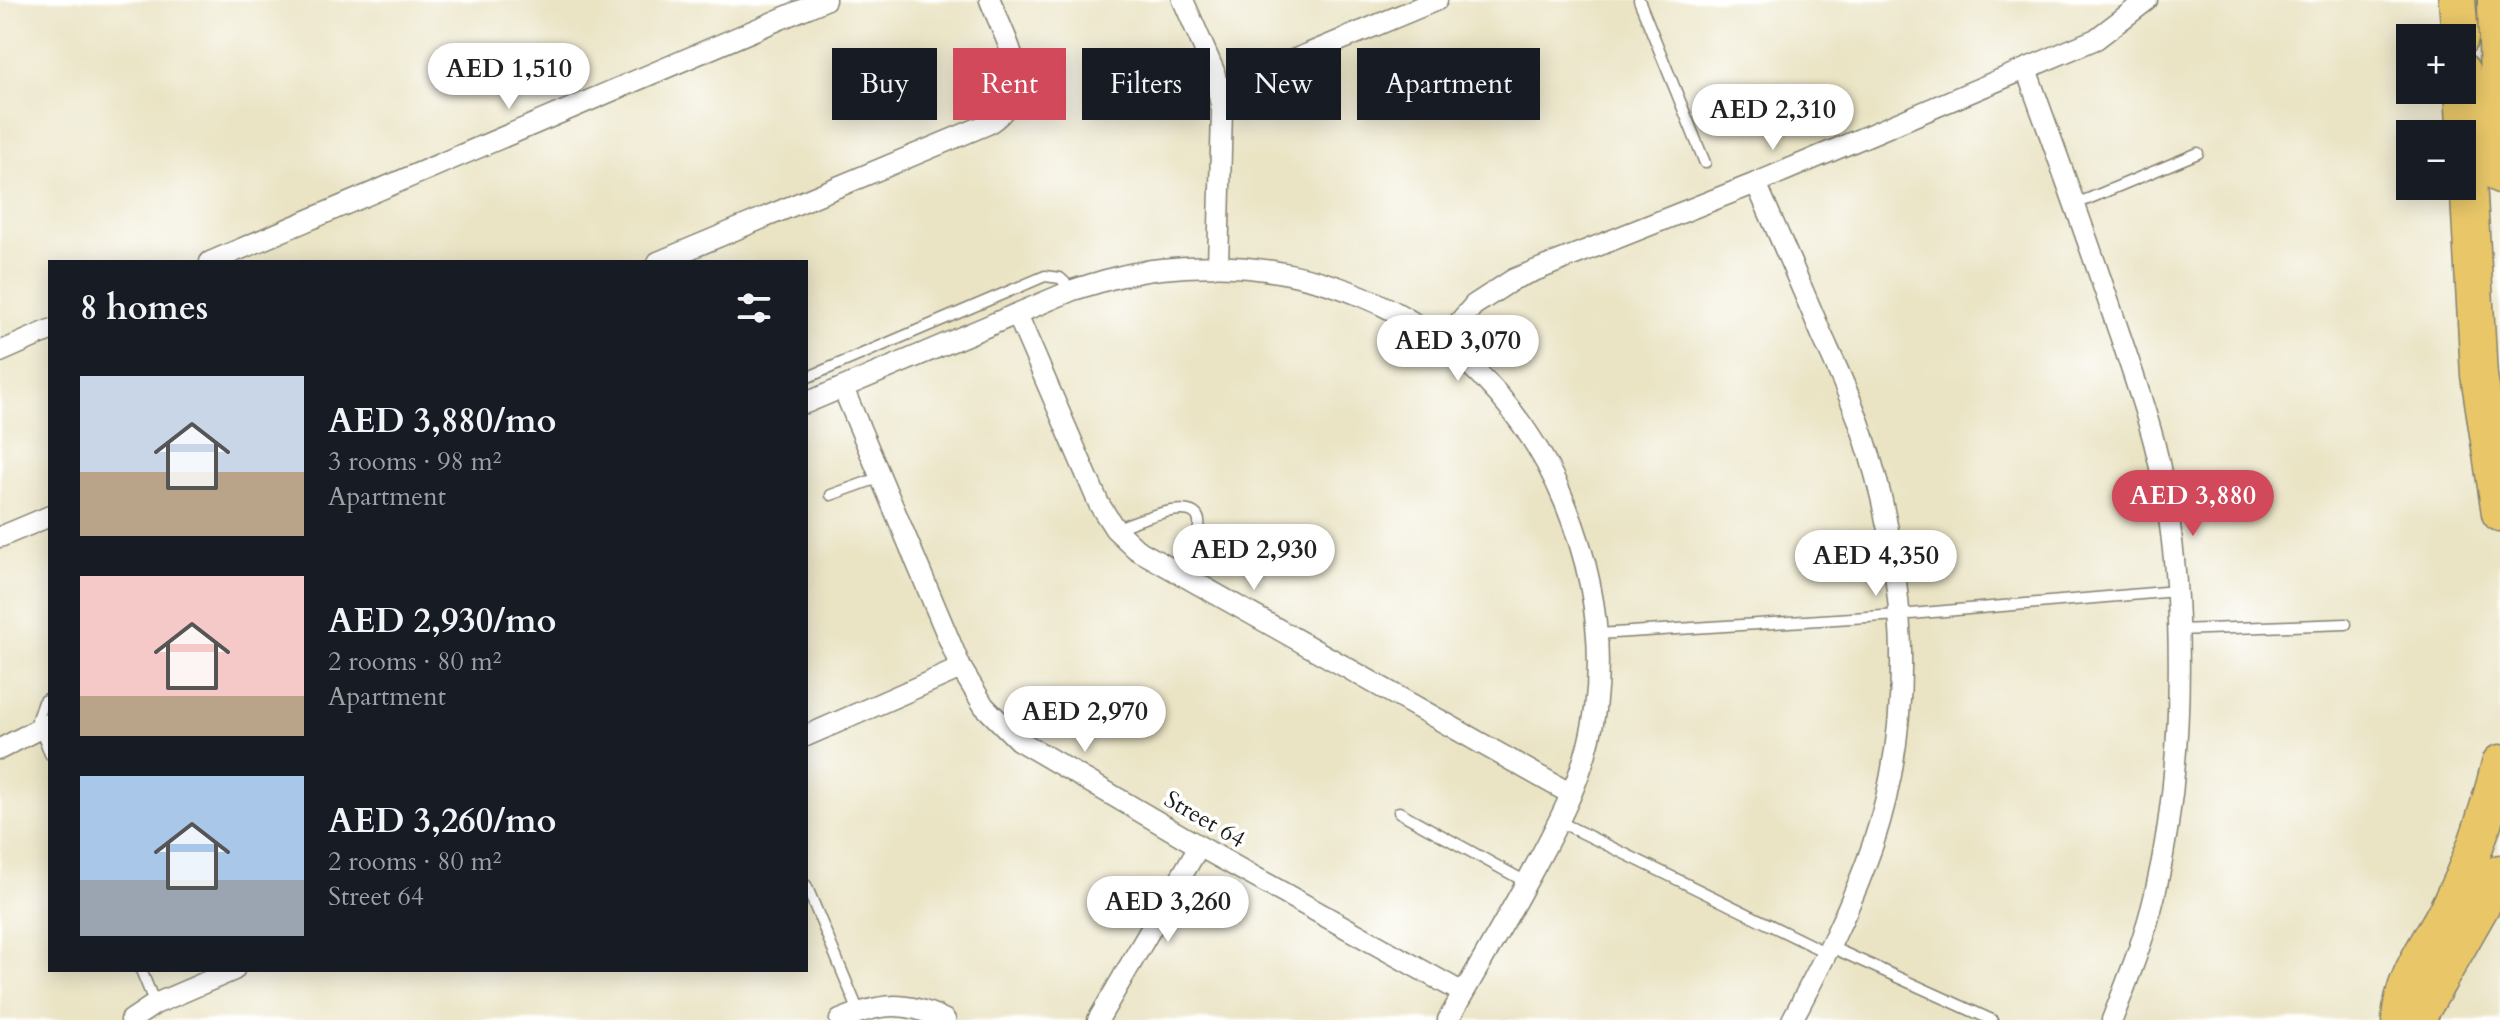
<!DOCTYPE html>
<meta charset="utf-8">
<style>
:root{--surface:#171b24;--page:#242831;--text:#f1f3f6;--muted:#9ea1a6;--accent:#d1495b}
body{margin:0;font-family:Cardo,serif;background:var(--page);color:var(--text);height:100vh;display:flex;flex-direction:column;font-size:30px;white-space:nowrap}
*{box-sizing:border-box;margin:0}
p{font-size:26px;color:var(--muted)}
.icon{flex:none;width:44px;height:44px;fill:none;stroke:currentColor;stroke-width:2;stroke-linecap:round;stroke-linejoin:round}
.map{position:relative;flex:1;overflow:hidden}
.details{position:absolute;left:48px;top:260px;width:760px;height:712px;display:flex;flex-direction:column;background:var(--surface);border-radius:0px;box-shadow:0 4px 20px #0003}
.details>*{flex:none}
.top-card{position:absolute;left:832px;top:48px;width:760px;height:72px;display:flex;gap:16px}
.tools{position:absolute;left:2396px;top:24px;display:grid;gap:16px}
.tools a{display:grid;place-items:center;width:80px;height:80px;border-radius:0px;background:var(--surface);box-shadow:0 4px 20px #0003;font-size:40px}
.price{position:absolute;translate:-50% -68px;padding:0 18px;border-radius:28px;background:#fff;color:#222;font-size:26px;line-height:52px;filter:drop-shadow(0 2px 4px #0008)}
.price::after{content:'';position:absolute;left:50%;top:48px;width:24px;height:18px;margin-left:-12px;background:inherit;clip-path:polygon(0 0,100% 0,50% 100%)}
.price.on{background:var(--accent);color:#fff}
ul{padding:0;list-style:none}
li{display:flex;align-items:center;gap:24px;height:200px;padding:0 32px}
li span{display:grid;place-items:center;flex:none;width:224px;height:160px;border-radius:0px;color:#555}
li>.icon{margin-inline-start:auto}
span .icon{width:96px;height:96px;fill:#fffc;stroke-width:1}
li b{font-size:34px}
h2{display:flex;justify-content:space-between;align-items:center;height:96px;padding:0 32px;font-size:34px}
.tag{padding:0 28px;border-radius:0px;background:var(--surface);box-shadow:0 4px 20px #0003;font-size:28px;line-height:72px}
.tag.on{background:var(--accent);color:#fff}
.map>svg:first-child{display:block}
.lines{fill:none;stroke-linecap:round;stroke-linejoin:round}
.service-casing{stroke:#838070;stroke-width:13}
.minor-casing{stroke:#838070;stroke-width:23}
.motorway-casing{stroke:#838070;stroke-width:39}
.service{stroke:#fff;stroke-width:10}
.minor{stroke:#fff;stroke-width:20}
.motorway{stroke:#e9c769;stroke-width:36}
.labels{text-anchor:middle;stroke-width:7;stroke-linejoin:round;paint-order:stroke}
.street-label{font-size:24px;fill:#1c1c1c;stroke:#fff}
</style>
<div class="map">
<svg width="2500" height="1020" viewBox="0 0 2500 1020">
<rect width="100%" height="100%" fill="#fff"/>
<filter id="ink" filterUnits="userSpaceOnUse"><feTurbulence type="fractalNoise" baseFrequency=".0125" numOctaves="2"/><feDisplacementMap in="SourceGraphic" scale="16" xChannelSelector="R" yChannelSelector="G"/><feConvolveMatrix kernelMatrix="1 2 1 2 8 2 1 2 1" color-interpolation-filters="sRGB"/></filter>
<filter id="wash" filterUnits="userSpaceOnUse"><feTurbulence type="fractalNoise" baseFrequency=".006" numOctaves="4" result="noise"/><feDisplacementMap in="SourceGraphic" scale="32" xChannelSelector="R" yChannelSelector="G"/><feGaussianBlur stdDeviation="1.8" result="paint"/><feColorMatrix in="noise" values="0 0 0 0 0 0 0 0 0 0 0 0 0 0 0 0 0 1.4 0 .05"/><feComposite in="paint" operator="in"/></filter>
<g filter="url(#wash)">
<rect width="100%" height="100%" fill="#eae4c5"/>
</g>
<g filter="url(#ink)">
<g class="lines">
<defs>
<g id="service">
<polyline points="1639,0 1705,163"/>
<polyline points="2076,204 2198,153"/>
<polyline points="806,378 1045,276 1060,278 1073,290"/>
<polyline points="831,495 881,477"/>
<path d="M1115,529C1131,523 1210,488 1198,532C1195,546 1186,560 1180,574"/>
<polyline points="2178,630 2346,624"/>
<polyline points="1598,634 1899,615 2176,591"/>
<polyline points="50,697 43,702 37,719 50,754"/>
<polyline points="1399,812 1526,882"/>
<polyline points="1560,822 1827,953"/>
<polyline points="806,885 859,1012"/>
<polyline points="1831,947 1992,1020"/>
<polyline points="141,970 155,1004"/>
</g>
<g id="minor">
<polyline points="1183,0 1214,71 1222,110 1218,266"/>
<path d="M2026,69C2055,149 2084,229 2111,309C2126,353 2142,397 2154,442C2188,575 2186,761 2155,894C2145,937 2128,979 2112,1020"/>
<polyline points="1219,91 1437,0"/>
<path d="M1756,183C1778,233 1800,283 1821,333C1836,366 1852,399 1863,434C1906,564 1917,712 1873,844C1852,906 1822,963 1792,1020"/>
<polyline points="210,262 825,0"/>
<path d="M658,262L988,124C1039,90 1007,44 990,0"/>
<polyline points="1017,314 1099,504 1115,529 1136,549 1571,794"/>
<polyline points="1443,341 1474,305 1514,279 1756,183 2096,39 2147,0"/>
<polyline points="0,352 50,330"/>
<polyline points="843,388 961,668 984,706 1018,740 1199,846 1463,993"/>
<path d="M806,403L1073,290C1102,281 1131,272 1161,269C1337,249 1497,338 1565,503C1592,569 1604,638 1595,710C1587,773 1556,828 1526,883C1501,929 1474,974 1448,1020"/>
<polyline points="0,537 50,516"/>
<polyline points="806,736 961,668"/>
<polyline points="0,749 50,723"/>
<polyline points="131,1020 155,1004 234,970"/>
<path d="M840,1020C880,1003 905,1000 945,1020"/>
<polyline points="1098,1020 1199,846"/>
</g>
<g id="motorway">
<polyline points="2457,0 2460,38"/>
<polyline points="2496,0 2500,175"/>
<polyline points="2462,72 2479,375 2500,513"/>
<path d="M2400,1020C2402,977 2429,945 2448,908C2472,862 2488,813 2500,763"/>
<polyline points="2416,1020 2500,873"/>
</g>
</defs>
<use href="#service" class="service-casing"/>
<use href="#minor" class="minor-casing"/>
<use href="#motorway" class="motorway-casing"/>
<use href="#service" class="service"/>
<use href="#minor" class="minor"/>
<use href="#motorway" class="motorway"/>
</g>
</g>
<g class="labels">
<g class="street-label">
<text transform="translate(1205 819) rotate(30)" y="8">Street 64</text>
</g>
</g>
</svg>
<div class="tools">
<a>+</a>
<a>−</a>
</div>
<b class="price" style="left:509px;top:111px">AED 1,510</b>
<b class="price" style="left:1773px;top:152px">AED 2,310</b>
<b class="price" style="left:1458px;top:383px">AED 3,070</b>
<b class="price on" style="left:2193px;top:538px">AED 3,880</b>
<b class="price" style="left:1254px;top:592px">AED 2,930</b>
<b class="price" style="left:1876px;top:598px">AED 4,350</b>
<b class="price" style="left:1085px;top:754px">AED 2,970</b>
<b class="price" style="left:1168px;top:944px">AED 3,260</b>
<div class="top-card">
<a class="tag">Buy</a>
<a class="tag on">Rent</a>
<a class="tag">Filters</a>
<a class="tag">New</a>
<a class="tag">Apartment</a>
</div>
<section class="details">
<h2>8 homes<svg class="icon" aria-label="filters" viewBox="0 0 24 24"><path d="M4 7h16M4 17h16"/><circle cx="9" cy="7" r="2"/><circle cx="15" cy="17" r="2"/></svg></h2>
<ul>
<li><span style="background:linear-gradient(#c9d6e8 60%,#b9a48a 0)"><svg class="icon" aria-label="home" viewBox="0 0 24 24"><path d="M3 11l9-7 9 7M6 9v11h12V9"/></svg></span><div><b>AED 3,880/mo</b><p>3 rooms · 98 m²</p><p>Apartment</p></div></li>
<li><span style="background:linear-gradient(#f6c9c9 75%,#b9a48a 0)"><svg class="icon" aria-label="home" viewBox="0 0 24 24"><path d="M3 11l9-7 9 7M6 9v11h12V9"/></svg></span><div><b>AED 2,930/mo</b><p>2 rooms · 80 m²</p><p>Apartment</p></div></li>
<li><span style="background:linear-gradient(#a9c7e8 65%,#9aa5b1 0)"><svg class="icon" aria-label="home" viewBox="0 0 24 24"><path d="M3 11l9-7 9 7M6 9v11h12V9"/></svg></span><div><b>AED 3,260/mo</b><p>2 rooms · 80 m²</p><p>Street 64</p></div></li>
</ul>
</section>
</div>
